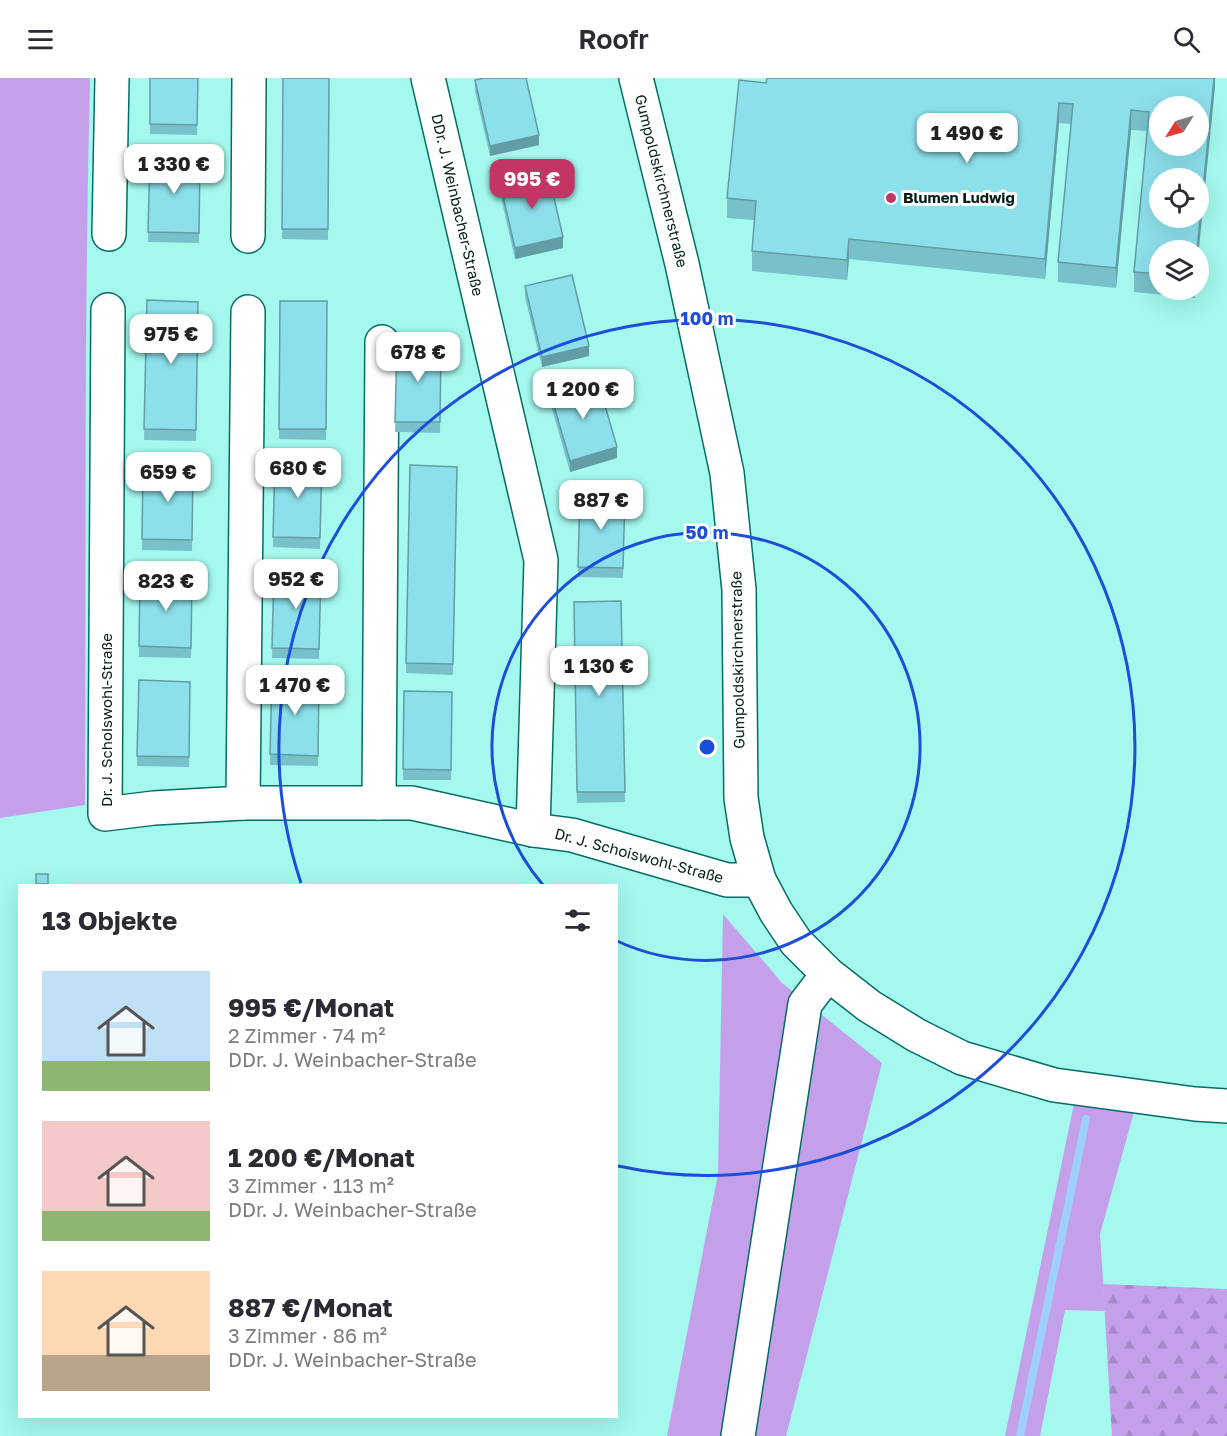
<!DOCTYPE html>
<html lang="de">
<meta charset="utf-8">
<style>
:root{--surface:#fff;--page:#f7f7f7;--text:#2b2b33;--muted:#7c7c81;--accent:#c33562}
body{margin:0;font-family:"Golos Text",sans-serif;background:var(--page);color:var(--text);height:100vh;display:flex;flex-direction:column;font-size:22px;white-space:nowrap}
*{box-sizing:border-box;margin:0}
p{font-size:20px;color:var(--muted)}
.icon{flex:none;width:33px;height:33px;fill:none;stroke:currentColor;stroke-width:2;stroke-linecap:round;stroke-linejoin:round}
.map{position:relative;flex:1;overflow:hidden}
.details{position:absolute;left:18px;top:806px;width:600px;height:534px;display:flex;flex-direction:column;background:var(--surface);border-radius:0px;box-shadow:0 6px 24px #0002}
.details>*{flex:none}
.needle{width:39px;rotate:233deg}
.fabs{position:absolute;left:1149px;top:18px;display:grid;gap:12px}
.fabs a{display:grid;place-items:center;width:60px;height:60px;border-radius:50%;background:var(--surface);box-shadow:0 6px 24px #0002;font-size:30px}
.price{position:absolute;translate:-50% -51px;padding:0 14px;border-radius:12px;background:#fff;color:#222;font-size:20px;line-height:39px;filter:drop-shadow(0 2px 3px #0008)}
.price::after{content:'';position:absolute;left:50%;top:36px;width:18px;height:14px;margin-left:-9px;background:inherit;clip-path:polygon(0 0,100% 0,50% 100%)}
.price.active{background:var(--accent);color:#fff}
ul{padding:0;list-style:none}
li{display:flex;align-items:center;gap:18px;height:150px;padding:0 24px}
li span{display:grid;place-items:center;flex:none;width:168px;height:120px;border-radius:0px;color:#555}
li>.icon{margin-inline-start:auto}
span .icon{width:72px;height:72px;fill:#fffc;stroke-width:1}
li b{font-size:26px}
h2{display:flex;justify-content:space-between;align-items:center;height:72px;padding:0 24px;font-size:26px}
header{display:flex;justify-content:space-between;align-items:center;height:78px;padding:0 24px;background:var(--surface);font-size:27px;font-weight:600}
.map>svg:first-child{display:block}
.grass{fill:#c49fea}
.forest{fill:url(#forest-firs)}
.lines{fill:none;stroke-linecap:round;stroke-linejoin:round}
.stream{stroke:#9fcffb;stroke-width:8}
.minor-casing{stroke:#056d66;stroke-width:36}
.minor{stroke:#fff;stroke-width:33}
.wall{fill:#78c1cb}
.shaded-wall{fill:#629da5}
.building{fill:#8ce0ec;stroke:#629da5;stroke-width:1.5;fill-rule:evenodd}
.ring{fill:none;stroke:#1d4ed8;stroke-width:3}
.poi-dot{fill:#c33562;stroke:#fff;stroke-width:2}
.labels{text-anchor:middle;stroke-width:6;stroke-linejoin:round;paint-order:stroke}
.street-label{font-size:15px;fill:#031e1b;stroke:#fff}
.poi-label{font-size:15px;font-weight:bold;fill:#031e1b;stroke:#fff;text-anchor:start}
.centre{fill:#1d4ed8;stroke:#fff;stroke-width:3}
.ring-label{font-size:18px;text-anchor:middle;font-weight:bold;fill:#1d4ed8;stroke:#fff;stroke-width:6;stroke-linejoin:round;paint-order:stroke}
</style>
<header><svg class="icon" aria-label="menu" viewBox="0 0 24 24"><path d="M4 6h16M4 12h16M4 18h16"/></svg>Roofr<svg class="icon" aria-label="search" viewBox="0 0 24 24"><circle cx="10" cy="10" r="6"/><path d="M15 15l6 6"/></svg></header>
<div class="map">
<svg width="1227" height="1358" viewBox="0 0 1227 1358">
<defs>
<pattern id="forest-firs" width="22" height="20" patternUnits="userSpaceOnUse" patternTransform="scale(1.5)"><rect width="22" height="20" fill="#c49fea"/><path d="M5 1l3.5 6h-7zM16 11l3.5 6h-7z" fill="#a788c8"/></pattern>
</defs>
<rect width="100%" height="100%" fill="#a4f8ee"/>
<g class="grass">
<path d="M0,0H90C84,242 86,484 85,727L0,740Z"/>
<polygon points="723,836 782,905 882,985 786,1358 667,1358 718,1096"/>
<polygon points="1075,1021 1136,1027 1100,1156 1105,1233 1065,1232 1040,1358 1005,1358"/>
</g>
<polygon class="forest" points="1103,1206 1227,1211 1227,1358 1112,1358"/>
<g class="lines">
<polyline class="stream" points="1020,1358 1086,1041"/>
<defs>
<g id="minor">
<polyline points="428,0 541,482 533,752"/>
<polyline points="636,0 682,186 727,395 739,512 741,720 747,760 759,802 776,834 796,864 828,896 869,928 916,957 962,980 1054,1007 1195,1026 1227,1028"/>
<polyline points="109,156 112,0"/>
<polyline points="248,158 249,0"/>
<polyline points="108,232 105,736 154,730 243,725 412,725 533,752 572,757 727,802 759,802"/>
<polyline points="243,725 248,234"/>
<polyline points="379,725 382,264"/>
<polyline points="738,1358 805,926 828,896"/>
</g>
</defs>
<use href="#minor" class="minor-casing"/>
<use href="#minor" class="minor"/>
</g>
<g class="wall">
<polygon points="150,0 198,0 197,57 150,56"/>
<polygon points="283,0 329,0 328,162 282,161"/>
<polygon points="1215,0 1215,9 1160,172 1160,212 1195,212 1195,220 1134,214 1134,194 1148,53 1131,52 1116,210 1058,204 1058,184 1071,46 1059,45 1045,201 849,181 847,202 752,193 752,173 754,142 727,140 727,120 766,5"/>
<polygon points="475,2 539,67 490,78 475,13"/>
<polygon points="150,79 200,80 199,165 148,164"/>
<polygon points="500,105 563,170 515,181 500,115"/>
<polygon points="525,208 589,278 542,289 525,219"/>
<polygon points="147,222 198,224 196,363 144,362"/>
<polygon points="280,223 327,223 326,362 279,361"/>
<polygon points="397,266 441,267 440,355 395,354"/>
<polygon points="550,314 617,380 570,394 550,324"/>
<polygon points="275,381 322,382 320,471 273,469"/>
<polygon points="410,387 457,389 453,597 406,595"/>
<polygon points="143,389 193,390 192,473 142,472"/>
<polygon points="580,416 625,417 623,500 578,499"/>
<polygon points="274,492 321,493 319,581 272,580"/>
<polygon points="140,498 192,499 191,580 139,579"/>
<polygon points="621,523 625,724 577,725 574,524"/>
<polygon points="272,599 319,600 318,688 270,687"/>
<polygon points="139,602 190,604 189,689 137,688"/>
<polygon points="404,613 452,614 451,702 403,702"/>
</g>
<g class="shaded-wall">
<polygon points="1214,0 1215,0 1215,9 1198,180 1198,172 1197,172"/>
<polygon points="1059,25 1059,45 1045,201 1045,181"/>
<polygon points="1131,32 1131,52 1116,210 1116,190"/>
<polygon points="539,57 539,67 490,78 490,68"/>
<polygon points="563,159 563,170 515,181 515,170"/>
<polygon points="849,161 849,181 847,202 847,182"/>
<polygon points="589,268 589,278 542,289 542,279"/>
<polygon points="617,369 617,380 570,394 570,383"/>
</g>
<g class="building">
<polygon points="150,0 198,0 197,47 150,46"/>
<polygon points="283,0 329,0 328,151 282,151"/>
<polygon points="485,0 526,0 539,57 490,68 475,2"/>
<path d="M767,0H1214L1197,172H1160V196L1134,194L1149,34L1131,32L1116,190L1058,184L1073,26L1059,25L1045,181L849,161L847,182L752,173L756,123L727,120L739,2L766,5ZM1160,28H1198V68H1160ZM1160,100H1198V140H1160Z"/>
<polygon points="150,79 200,80 199,155 148,154"/>
<polygon points="548,94 563,159 515,170 500,105"/>
<polygon points="572,197 589,268 542,279 525,208"/>
<polygon points="147,222 198,224 196,352 144,351"/>
<polygon points="280,223 327,223 326,351 279,351"/>
<polygon points="397,266 441,267 440,344 395,344"/>
<polygon points="597,300 617,369 570,383 550,314"/>
<polygon points="275,381 322,382 320,460 273,459"/>
<polygon points="410,387 457,389 453,586 406,585"/>
<polygon points="143,389 193,390 192,462 142,461"/>
<polygon points="580,416 625,417 623,490 578,489"/>
<polygon points="274,492 321,493 319,571 272,570"/>
<polygon points="140,498 192,499 191,570 139,568"/>
<polygon points="621,523 625,714 577,714 574,524"/>
<polygon points="272,599 319,600 318,678 270,676"/>
<polygon points="139,602 190,604 189,679 137,678"/>
<polygon points="404,613 452,614 451,692 403,691"/>
<rect x="36" y="796" width="12" height="10"/>
</g>
<g class="ring">
<path d="M543 807A214 214 0 1 1 617 863"/>
<path d="M301 805A428 428 0 1 1 618 1088"/>
</g>
<circle class="poi-dot" cx="891" cy="120" r="6"/>
<g class="labels">
<g class="street-label">
<text transform="translate(661 103) rotate(76)" y="5">Gumpoldskirchnerstraße</text>
<text transform="translate(457 127) rotate(77)" y="5">DDr. J. Weinbacher-Straße</text>
<text transform="translate(738 582) rotate(-91)" y="5">Gumpoldskirchnerstraße</text>
<text transform="translate(107 642) rotate(-90)" y="5">Dr. J. Schoiswohl-Straße</text>
<text transform="translate(639 778) rotate(15)" y="5">Dr. J. Schoiswohl-Straße</text>
</g>
<g class="poi-label">
<text x="903" y="125">Blumen Ludwig</text>
</g>
</g>
<circle cx="707" cy="669" r="9" class="centre"/>
<g class="ring-label">
<text x="707" y="247">100 m</text>
<text x="707" y="461">50 m</text>
</g>
</svg>
<div class="fabs">
<a><svg class="needle" viewBox="-14 -14 28 28"><path d="M0-13l5 13h-10z" fill="#e53935"/><path d="M0 13l5-13h-10z" fill="#7c7c81"/></svg></a>
<a><svg class="icon" aria-label="locate" viewBox="0 0 24 24"><circle cx="12" cy="12" r="6"/><path d="M12 2v4M12 18v4M2 12h4M18 12h4"/></svg></a>
<a><svg class="icon" aria-label="layers" viewBox="0 0 24 24"><path d="M12 4l9 5-9 5-9-5zM3 14l9 5 9-5"/></svg></a>
</div>
<b class="price" style="left:967px;top:86px">1 490 €</b>
<b class="price" style="left:174px;top:117px">1 330 €</b>
<b class="price active" style="left:532px;top:132px">995 €</b>
<b class="price" style="left:171px;top:287px">975 €</b>
<b class="price" style="left:418px;top:305px">678 €</b>
<b class="price" style="left:583px;top:342px">1 200 €</b>
<b class="price" style="left:298px;top:421px">680 €</b>
<b class="price" style="left:168px;top:425px">659 €</b>
<b class="price" style="left:601px;top:453px">887 €</b>
<b class="price" style="left:296px;top:532px">952 €</b>
<b class="price" style="left:166px;top:534px">823 €</b>
<b class="price" style="left:599px;top:619px">1 130 €</b>
<b class="price" style="left:295px;top:638px">1 470 €</b>
<section class="details">
<h2>13 Objekte<svg class="icon" aria-label="filters" viewBox="0 0 24 24"><path d="M4 7h16M4 17h16"/><circle cx="9" cy="7" r="2"/><circle cx="15" cy="17" r="2"/></svg></h2>
<ul>
<li><span style="background:linear-gradient(#bfe0f5 75%,#8fb573 0)"><svg class="icon" aria-label="home" viewBox="0 0 24 24"><path d="M3 11l9-7 9 7M6 9v11h12V9"/></svg></span><div><b>995 €/Monat</b><p>2 Zimmer · 74 m²</p><p>DDr. J. Weinbacher-Straße</p></div></li>
<li><span style="background:linear-gradient(#f6c9c9 75%,#8fb573 0)"><svg class="icon" aria-label="home" viewBox="0 0 24 24"><path d="M3 11l9-7 9 7M6 9v11h12V9"/></svg></span><div><b>1 200 €/Monat</b><p>3 Zimmer · 113 m²</p><p>DDr. J. Weinbacher-Straße</p></div></li>
<li><span style="background:linear-gradient(#ffd9b3 70%,#b9a48a 0)"><svg class="icon" aria-label="home" viewBox="0 0 24 24"><path d="M3 11l9-7 9 7M6 9v11h12V9"/></svg></span><div><b>887 €/Monat</b><p>3 Zimmer · 86 m²</p><p>DDr. J. Weinbacher-Straße</p></div></li>
</ul>
</section>
</div>
